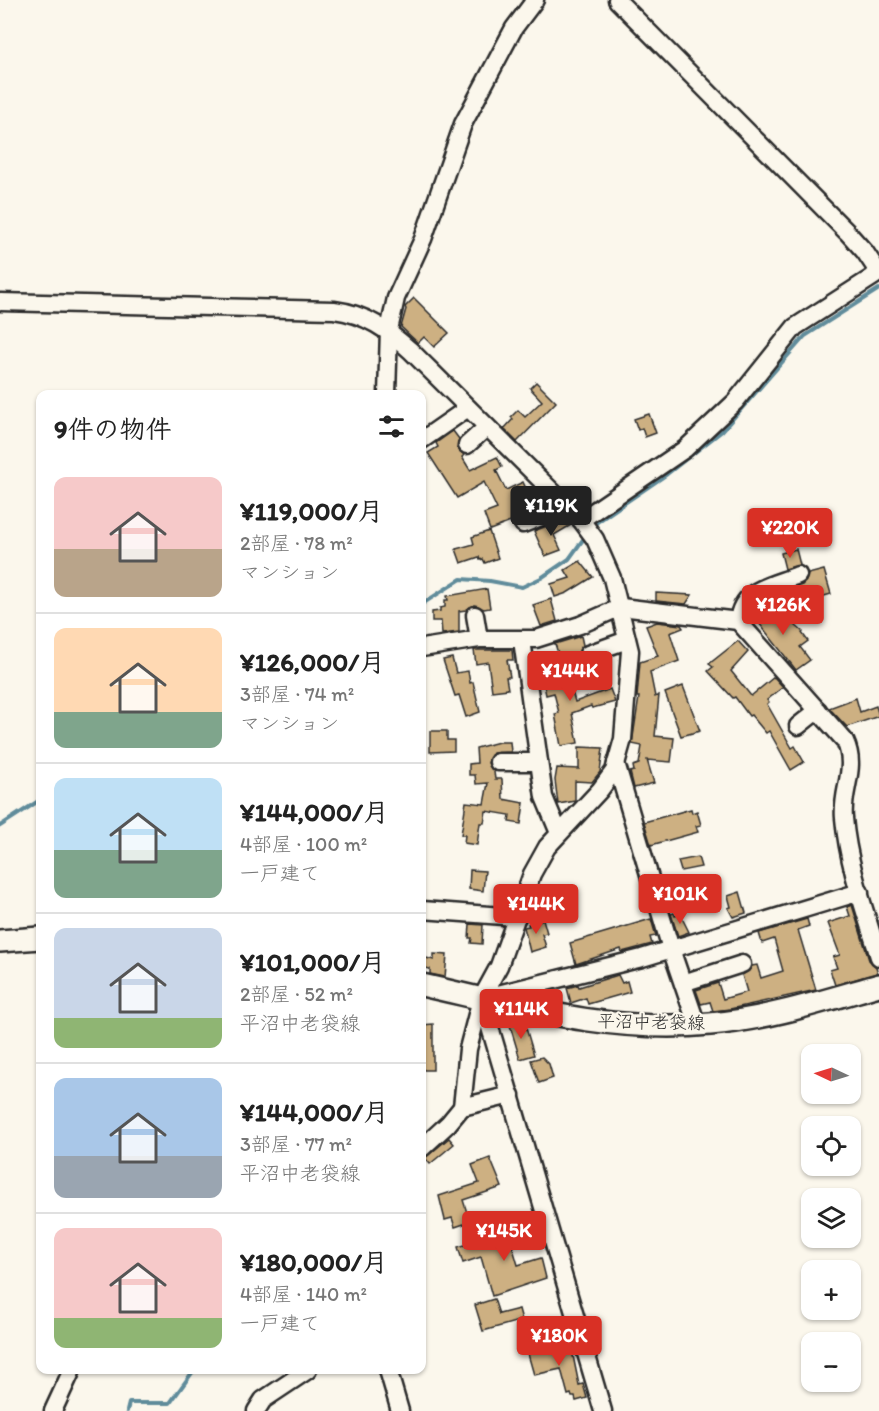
<!DOCTYPE html>
<html lang="ja">
<meta charset="utf-8">
<style>
:root{--surface:#fff;--page:#f6f6f6;--text:#222;--muted:#767676;--line:#e0e0e0;--accent:#d93025}
body{margin:0;font-family:Itim,"Klee One",sans-serif;background:var(--page);color:var(--text);height:100vh;display:flex;flex-direction:column;font-size:22px;white-space:nowrap}
*{box-sizing:border-box;margin:0}
p{font-size:20px;color:var(--muted)}
.icon{flex:none;width:33px;height:33px;fill:none;stroke:currentColor;stroke-width:2;stroke-linecap:round;stroke-linejoin:round}
.map{position:relative;flex:1;overflow:hidden}
.drawer{position:absolute;left:36px;top:390px;width:390px;height:984px;display:flex;flex-direction:column;background:var(--surface);border-radius:12px;box-shadow:0 2px 4px #0004}
.drawer>*{flex:none}
.needle{width:39px;rotate:274deg}
.buttons{position:absolute;left:801px;top:1044px;display:grid;gap:12px}
.buttons a{display:grid;place-items:center;width:60px;height:60px;border-radius:12px;background:var(--surface);box-shadow:0 2px 4px #0004;font-size:30px}
.price{position:absolute;translate:-50% -51px;padding:0 14px;border-radius:6px;background:var(--accent);color:#fff;font-size:20px;line-height:39px;filter:drop-shadow(0 2px 3px #0008)}
.price::after{content:'';position:absolute;left:50%;top:36px;width:18px;height:14px;margin-left:-9px;background:inherit;clip-path:polygon(0 0,100% 0,50% 100%)}
.price.active{background:#222;color:#fff}
ul{padding:0;list-style:none}
li{display:flex;align-items:center;gap:18px;height:150px;padding:0 18px}
li+li{border-top:2px solid var(--line)}
li span{display:grid;place-items:center;flex:none;width:168px;height:120px;border-radius:12px;color:#555}
li>.icon{margin-inline-start:auto}
span .icon{width:72px;height:72px;fill:#fffc;stroke-width:1}
li b{font-size:26px}
h2{display:flex;justify-content:space-between;align-items:center;height:72px;padding:0 18px;font-size:26px}
.map>svg:first-child{display:block}
.lines{fill:none;stroke-linecap:round;stroke-linejoin:round}
.stream{stroke:#608c9b;stroke-width:4}
.building{fill:#cdb082;stroke:#2b2b2b;stroke-width:1.5}
.minor-casing{stroke:#2b2b2b;stroke-width:21}
.major-casing{stroke:#2b2b2b;stroke-width:26}
.minor{stroke:#fbf7ec;stroke-width:16}
.major{stroke:#fbf7ec;stroke-width:21}
.labels{text-anchor:middle;stroke-width:4.5;stroke-linejoin:round;paint-order:stroke}
.street-label{font-size:18px;fill:#2b2b2b;stroke:#fbf7ec}
</style>
<div class="map">
<svg width="879" height="1411" viewBox="0 0 879 1411">
<rect width="100%" height="100%" fill="#fbf7ec"/>
<filter id="ink" filterUnits="userSpaceOnUse"><feTurbulence type="fractalNoise" baseFrequency=".0167" numOctaves="2"/><feDisplacementMap in="SourceGraphic" scale="12" xChannelSelector="R" yChannelSelector="G"/><feConvolveMatrix kernelMatrix="1 2 1 2 8 2 1 2 1" color-interpolation-filters="sRGB"/></filter>
<g filter="url(#ink)">
<g class="lines">
<g class="stream">
<polyline points="592,528 597,522 667,474 722,431 805,336 879,289"/>
<polyline points="422,604 461,579 490,581 522,587 541,578 569,559 587,534"/>
<polyline points="0,826 40,800"/>
<polyline points="127,1411 129,1403 170,1403 194,1370"/>
</g>
</g>
<g class="building">
<polygon points="414,298 449,333 434,347 424,337 418,343 401,327 406,309 405,307"/>
<polygon points="536,382 556,402 517,442 504,429 513,419 511,417 518,410 525,417 542,401 530,388"/>
<polygon points="649,414 656,433 645,437 642,428 638,430 634,419"/>
<polygon points="453,431 459,439 457,448 464,455 462,457 470,470 497,457 502,467 496,470 506,490 523,482 527,491 515,497 522,513 513,521 490,530 484,514 497,509 484,482 457,498 428,453 438,447 436,443"/>
<polygon points="565,519 571,525 554,535 561,550 545,556 534,531"/>
<polygon points="489,531 498,558 485,563 483,559 480,560 479,557 461,563 456,549 474,544 472,537"/>
<polygon points="796,549 800,565 785,569 781,553"/>
<polygon points="580,561 593,577 567,593 555,597 551,584 570,578 565,570"/>
<polygon points="824,570 831,594 807,601 810,609 795,617 784,591 802,585 806,581 808,574"/>
<polygon points="487,589 490,608 484,609 474,605 466,610 459,611 459,632 442,634 441,621 432,621 432,612 440,611 440,608 445,607 445,600 448,600 447,596"/>
<polygon points="656,593 692,595 686,604 656,601"/>
<polygon points="551,599 557,621 541,626 533,605"/>
<polygon points="761,601 781,624 787,618 803,632 802,633 808,641 800,647 810,660 796,670 751,613"/>
<polygon points="657,622 681,625 683,628 670,633 679,661 650,672 655,697 659,695 655,736 674,738 671,762 647,760 654,783 634,788 630,772 634,771 633,766 639,764 642,746 632,744 639,697 637,697 640,662 658,656 646,626"/>
<polygon points="581,636 583,645 578,654 560,659 555,644"/>
<polygon points="738,641 748,652 731,671 751,696 774,677 783,687 767,700 769,702 767,704 792,748 795,746 804,762 791,770 769,731 766,733 751,715 749,716 735,697 733,698 708,671 713,667 709,664"/>
<polygon points="474,650 512,650 513,660 507,660 510,677 506,677 508,689 492,691 488,662 476,664"/>
<polygon points="452,658 456,673 468,671 470,683 473,682 480,712 466,717 459,695 455,696 443,660"/>
<polygon points="564,661 575,702 610,689 615,702 592,708 591,706 572,713 578,743 561,746 555,714 559,713 554,693 546,695 544,685 551,683 547,666"/>
<polygon points="683,686 700,731 681,736 665,693"/>
<polygon points="856,698 860,712 876,706 879,716 847,727 829,708"/>
<polygon points="430,731 447,731 447,740 454,740 454,751 430,752"/>
<polygon points="499,742 510,742 511,752 493,753 488,763 494,772 495,779 502,779 503,799 524,803 521,824 509,822 510,815 486,811 484,823 480,823 477,845 464,843 465,835 461,835 466,802 484,804 488,783 476,784 475,775 469,775 469,764 477,763 476,748"/>
<polygon points="579,747 603,748 600,772 592,782 575,781 575,801 558,804 555,780 557,768 579,769"/>
<polygon points="691,809 692,813 697,811 701,825 696,826 698,832 651,845 644,822"/>
<polygon points="698,857 701,867 681,871 678,861"/>
<polygon points="470,870 485,871 483,891 469,889"/>
<polygon points="740,892 746,913 733,917 728,908 731,907 728,896"/>
<polygon points="852,905 869,960 876,967 878,973 835,985 830,970 837,968 833,957 840,955 828,923 850,916 847,907"/>
<polygon points="674,913 675,916 680,914 689,932 678,936 671,914"/>
<polygon points="543,919 547,933 542,934 546,947 530,952 524,927 529,926 528,924"/>
<polygon points="651,919 656,936 650,937 652,944 622,952 621,949 576,964 570,943"/>
<polygon points="807,919 809,926 798,930 816,990 730,1009 713,1011 710,1002 701,1004 696,990 718,983 723,999 747,992 742,975 749,971 752,966 757,965 761,978 783,971 774,939 762,943 759,933"/>
<polygon points="470,924 483,925 482,944 471,943 472,938 469,938"/>
<polygon points="434,954 447,955 445,977 430,974 430,969 422,967 422,957 434,960"/>
<polygon points="618,975 622,983 627,981 630,992 588,1004 586,998 571,1003 567,988 578,985 579,987"/>
<polygon points="518,1020 521,1030 526,1028 534,1055 520,1059 509,1022"/>
<polygon points="433,1024 433,1070 424,1070 422,1068 422,1025"/>
<polygon points="542,1057 549,1064 553,1078 539,1083 531,1060"/>
<polygon points="449,1138 454,1144 430,1164 425,1158"/>
<polygon points="490,1158 502,1187 463,1200 470,1222 455,1227 452,1218 445,1220 439,1196 479,1183 472,1165"/>
<polygon points="528,1227 531,1240 512,1245 518,1265 541,1258 546,1278 492,1296 481,1257 463,1263 458,1247"/>
<polygon points="494,1299 499,1314 519,1309 522,1320 483,1331 475,1305"/>
<polygon points="570,1341 579,1385 583,1384 587,1398 576,1401 575,1397 572,1397 571,1394 568,1395 561,1369 534,1375 528,1354"/>
</g>
<g class="lines">
<defs>
<g id="minor">
<polyline points="617,0 847,232 865,252 879,273"/>
<path d="M0,302L334,310C366,314 388,330 411,351L581,520L595,539L612,578L630,651L623,739L614,771L600,790L547,847L532,874L499,966L481,999L468,1049L462,1107"/>
<polyline points="387,394 389,330 396,298 423,239 463,124 514,28 535,0"/>
<polyline points="422,440 468,408"/>
<polyline points="467,445 487,427"/>
<polyline points="581,520 685,449 735,402 795,327 879,273"/>
<polyline points="523,524 566,507"/>
<polyline points="475,615 479,639"/>
<path d="M738,621C742,588 771,586 798,575"/>
<polyline points="522,640 544,797 559,833"/>
<path d="M422,648L479,639H536L580,625L621,607L738,621L845,741C858,769 841,790 844,818C848,865 865,911 879,957"/>
<polyline points="588,654 627,640"/>
<polyline points="798,726 818,710"/>
<polyline points="498,762 539,762"/>
<polyline points="616,763 671,949 697,1025"/>
<polyline points="422,910 517,917"/>
<polyline points="683,983 742,964"/>
<polyline points="482,998 642,958 860,892"/>
<polyline points="482,1000 603,1411"/>
<polyline points="422,1148 448,1124 462,1107 511,1095"/>
<polyline points="388,1370 400,1411"/>
<polyline points="53,1411 72,1370"/>
<polyline points="256,1411 263,1400 308,1370"/>
</g>
<g id="major">
<polyline points="0,941 40,938"/>
<path d="M422,985C516,1006 612,1034 710,1024C768,1019 823,1001 879,985"/>
</g>
</defs>
<use href="#minor" class="minor-casing"/>
<use href="#major" class="major-casing"/>
<use href="#minor" class="minor"/>
<use href="#major" class="major"/>
</g>
</g>
<g class="labels">
<g class="street-label">
<text transform="translate(651 1022) rotate(1)" y="6">平沼中老袋線</text>
</g>
</g>
</svg>
<div class="buttons">
<a><svg class="needle" viewBox="-14 -14 28 28"><path d="M0-13l5 13h-10z" fill="#e53935"/><path d="M0 13l5-13h-10z" fill="#767676"/></svg></a>
<a><svg class="icon" aria-label="locate" viewBox="0 0 24 24"><circle cx="12" cy="12" r="6"/><path d="M12 2v4M12 18v4M2 12h4M18 12h4"/></svg></a>
<a><svg class="icon" aria-label="layers" viewBox="0 0 24 24"><path d="M12 4l9 5-9 5-9-5zM3 14l9 5 9-5"/></svg></a>
<a>+</a>
<a>−</a>
</div>
<b class="price active" style="left:551px;top:537px">¥119K</b>
<b class="price" style="left:790px;top:559px">¥220K</b>
<b class="price" style="left:783px;top:636px">¥126K</b>
<b class="price" style="left:570px;top:702px">¥144K</b>
<b class="price" style="left:680px;top:925px">¥101K</b>
<b class="price" style="left:536px;top:935px">¥144K</b>
<b class="price" style="left:521px;top:1040px">¥114K</b>
<b class="price" style="left:504px;top:1262px">¥145K</b>
<b class="price" style="left:559px;top:1367px">¥180K</b>
<section class="drawer">
<h2>9件の物件<svg class="icon" aria-label="filters" viewBox="0 0 24 24"><path d="M4 7h16M4 17h16"/><circle cx="9" cy="7" r="2"/><circle cx="15" cy="17" r="2"/></svg></h2>
<ul>
<li><span style="background:linear-gradient(#f6c9c9 60%,#b9a48a 0)"><svg class="icon" aria-label="home" viewBox="0 0 24 24"><path d="M3 11l9-7 9 7M6 9v11h12V9"/></svg></span><div><b>¥119,000/月</b><p>2部屋 · 78 m²</p><p>マンション</p></div></li>
<li><span style="background:linear-gradient(#ffd9b3 70%,#7fa58c 0)"><svg class="icon" aria-label="home" viewBox="0 0 24 24"><path d="M3 11l9-7 9 7M6 9v11h12V9"/></svg></span><div><b>¥126,000/月</b><p>3部屋 · 74 m²</p><p>マンション</p></div></li>
<li><span style="background:linear-gradient(#bfe0f5 60%,#7fa58c 0)"><svg class="icon" aria-label="home" viewBox="0 0 24 24"><path d="M3 11l9-7 9 7M6 9v11h12V9"/></svg></span><div><b>¥144,000/月</b><p>4部屋 · 100 m²</p><p>一戸建て</p></div></li>
<li><span style="background:linear-gradient(#c9d6e8 75%,#8fb573 0)"><svg class="icon" aria-label="home" viewBox="0 0 24 24"><path d="M3 11l9-7 9 7M6 9v11h12V9"/></svg></span><div><b>¥101,000/月</b><p>2部屋 · 52 m²</p><p>平沼中老袋線</p></div></li>
<li><span style="background:linear-gradient(#a9c7e8 65%,#9aa5b1 0)"><svg class="icon" aria-label="home" viewBox="0 0 24 24"><path d="M3 11l9-7 9 7M6 9v11h12V9"/></svg></span><div><b>¥144,000/月</b><p>3部屋 · 77 m²</p><p>平沼中老袋線</p></div></li>
<li><span style="background:linear-gradient(#f6c9c9 75%,#8fb573 0)"><svg class="icon" aria-label="home" viewBox="0 0 24 24"><path d="M3 11l9-7 9 7M6 9v11h12V9"/></svg></span><div><b>¥180,000/月</b><p>4部屋 · 140 m²</p><p>一戸建て</p></div></li>
</ul>
</section>
</div>
